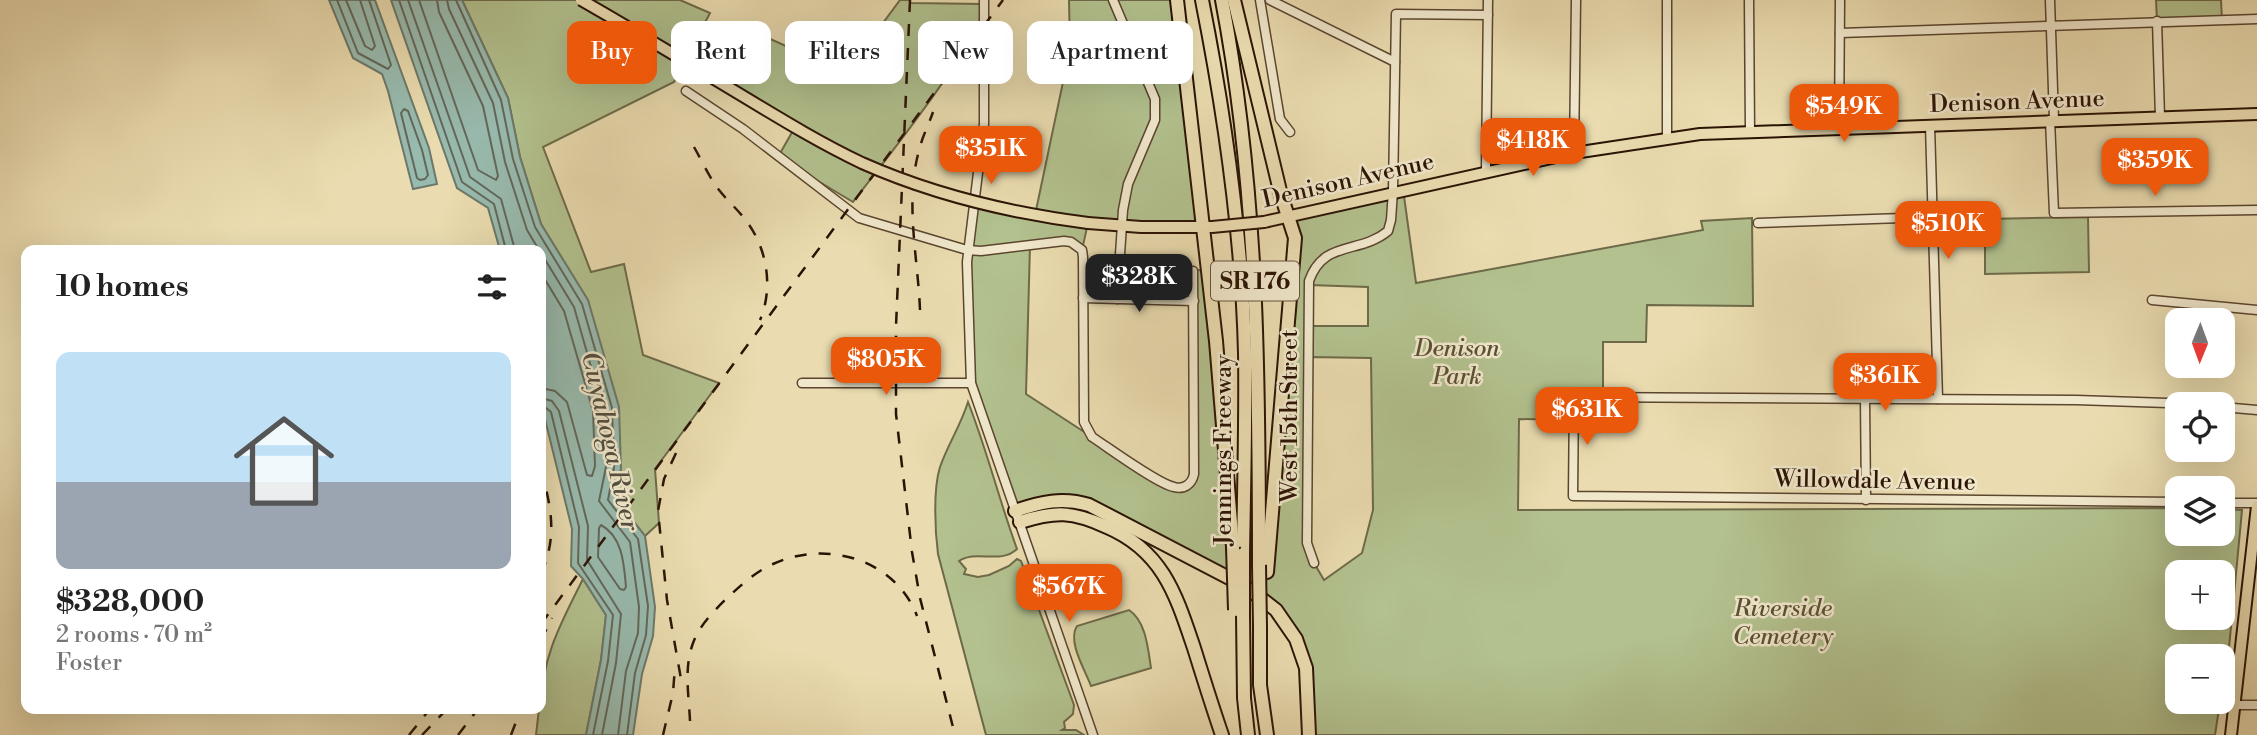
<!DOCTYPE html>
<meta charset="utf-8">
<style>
:root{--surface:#fff;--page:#f6f6f6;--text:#222;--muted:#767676;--line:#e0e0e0;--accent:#ea580c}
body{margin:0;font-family:"Libre Bodoni",serif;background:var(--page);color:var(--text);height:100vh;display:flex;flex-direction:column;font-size:26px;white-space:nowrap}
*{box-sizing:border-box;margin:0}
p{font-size:23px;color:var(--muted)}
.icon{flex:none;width:38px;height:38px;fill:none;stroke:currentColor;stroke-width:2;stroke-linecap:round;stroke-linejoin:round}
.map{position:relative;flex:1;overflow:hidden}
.sheet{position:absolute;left:21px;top:245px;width:525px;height:469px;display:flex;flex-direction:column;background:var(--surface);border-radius:14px;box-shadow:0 7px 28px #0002}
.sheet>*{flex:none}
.top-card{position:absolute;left:567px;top:21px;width:665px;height:63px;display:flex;gap:14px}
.needle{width:46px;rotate:181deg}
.buttons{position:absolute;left:2165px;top:308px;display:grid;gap:14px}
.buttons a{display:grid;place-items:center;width:70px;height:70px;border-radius:14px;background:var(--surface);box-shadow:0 7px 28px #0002;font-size:35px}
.price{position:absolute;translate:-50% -60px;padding:0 16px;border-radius:14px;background:var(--accent);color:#fff;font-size:23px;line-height:46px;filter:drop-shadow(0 2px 4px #0008)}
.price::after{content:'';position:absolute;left:50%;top:42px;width:21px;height:16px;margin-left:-10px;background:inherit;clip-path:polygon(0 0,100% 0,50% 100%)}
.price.on{background:#222;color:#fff}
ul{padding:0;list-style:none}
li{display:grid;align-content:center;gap:14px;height:371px;padding:0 35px}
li+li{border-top:2px solid var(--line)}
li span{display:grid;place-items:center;height:217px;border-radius:14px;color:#555}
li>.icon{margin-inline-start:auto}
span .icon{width:126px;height:126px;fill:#fffc;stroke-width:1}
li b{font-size:30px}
h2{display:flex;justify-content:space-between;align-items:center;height:84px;padding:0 35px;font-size:30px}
.chip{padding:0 24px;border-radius:14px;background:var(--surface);box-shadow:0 7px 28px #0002;font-size:24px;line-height:63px}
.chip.on{background:var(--accent);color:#fff}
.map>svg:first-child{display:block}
.green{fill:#b2c18e;stroke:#6e6a49;stroke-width:2;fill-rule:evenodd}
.water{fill:#98bbaf;stroke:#6c786b;stroke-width:2}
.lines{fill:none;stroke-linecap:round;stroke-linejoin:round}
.shore{stroke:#62675a;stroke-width:2}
.minor-casing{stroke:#5b452f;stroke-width:11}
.major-casing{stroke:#2b1304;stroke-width:14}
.highway-casing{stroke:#2b1304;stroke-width:16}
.minor{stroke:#f1e8cc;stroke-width:8}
.major{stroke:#eadcb0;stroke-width:10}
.highway{stroke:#eadcb0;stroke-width:12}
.rail{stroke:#2b1304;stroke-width:2.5;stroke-dasharray:12 12;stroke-linecap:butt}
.major-bridge-casing{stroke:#2b1304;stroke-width:14;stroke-linecap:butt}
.highway-bridge-casing{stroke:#2b1304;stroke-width:16;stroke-linecap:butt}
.major-bridge{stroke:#eadcb0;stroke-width:10}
.highway-bridge{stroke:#eadcb0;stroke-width:12}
.labels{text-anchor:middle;stroke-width:5;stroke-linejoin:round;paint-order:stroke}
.shield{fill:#f1e8cc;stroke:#665340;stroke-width:2}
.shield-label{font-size:23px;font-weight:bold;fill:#2b1304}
.street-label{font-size:24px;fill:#2b1304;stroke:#f1e8cc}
.park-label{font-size:24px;font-style:italic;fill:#5a5034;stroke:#f1e8cc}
.water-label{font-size:26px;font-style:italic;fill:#514e40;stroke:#f1e8cc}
</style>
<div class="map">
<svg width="2257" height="735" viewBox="0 0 2257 735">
<rect width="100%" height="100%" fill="#eadcb0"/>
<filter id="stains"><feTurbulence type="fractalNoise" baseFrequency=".00286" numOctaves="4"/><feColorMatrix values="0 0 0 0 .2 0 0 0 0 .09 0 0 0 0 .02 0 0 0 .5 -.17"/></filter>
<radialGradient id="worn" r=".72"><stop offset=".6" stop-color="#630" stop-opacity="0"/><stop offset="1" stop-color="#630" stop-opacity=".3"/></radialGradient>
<g class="green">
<polygon points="462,0 680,0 710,13 674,82 543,147 591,272 624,264 643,355 719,383 655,469 659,523 645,536 615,498 621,469 588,301 541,224 520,157 508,98"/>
<path d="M900,0H910V3L984,4C984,38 879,168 853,202L778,157L795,127L724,85L752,31C784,45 815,57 840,81Z"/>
<polygon points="1069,0 1177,0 1202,227 1088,223 1082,250 1076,245 1030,245 1026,394 1092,437 1177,488 1193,480 1193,271 1208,269 1233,580 1078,502 1015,511 971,383 968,269 974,201 1035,215 1070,49"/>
<polygon points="2156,0 2221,0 2222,20 2157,21"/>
<path d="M1403,189L1416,283L1703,230L1701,221L1752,218L1753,306L1647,305L1646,342H1603V397H1574L1573,420L1519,419L1518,510L2177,508V534H2222L2223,509L2242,510L2229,648L2223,687L2222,656H2177V702H2220L2215,735H1309L1306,668L1264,596L1295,238L1289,217ZM1309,285L1368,287V326H1309ZM1309,357L1371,358L1373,510L1362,553L1324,580L1314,563L1307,543ZM2177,572H2222V618H2177Z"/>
<polygon points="2088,217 2089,272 1985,274 1985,219"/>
<path d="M968,402C987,450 999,500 1017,549C1000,565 976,549 959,561L966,569L964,574L978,577L989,575L1009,566L1017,559L1021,561L1074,705L1073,714L1064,722L1065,728L1062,730H1076L1084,735H986L938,554C935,531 933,489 940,467C948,444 961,425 968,402Z"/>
<path d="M583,579L606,615L601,660L586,735H536L539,709H541C541,658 561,623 583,579Z"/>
<path d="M1129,610C1146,621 1148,649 1151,668L1091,686C1085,670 1067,641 1077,626Z"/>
</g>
<g class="water">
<polygon points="329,0 375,0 429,148 437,184 413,189 388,91 382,74 353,58"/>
<polygon points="391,0 462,0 508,98 520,157 541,224 588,300 619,407 621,469 615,498 645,536 655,607 653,636 642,674 633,735 586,735 601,660 606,615 583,579 571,566 572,529 541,403 541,250 500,250 488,208 457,188"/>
</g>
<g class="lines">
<g class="shore">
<polyline points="337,0 358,53 388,69 391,65 369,0"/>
<polyline points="346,0 365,46 372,50 375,46 360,0"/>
<polyline points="399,0 462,182 494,204 506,250"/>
<polyline points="408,0 470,177 501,199 515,250"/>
<polyline points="419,0 478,170 496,180 498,176 483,106 439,12 437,0"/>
<polyline points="447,0 449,9 493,103 505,162 527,230 539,250"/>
<polyline points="456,0 501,100 513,159 535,227 582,304 612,408 614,468 608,500 638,539 648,606 646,635 635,673 627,735"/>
<polygon points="404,109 408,111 422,150 428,175 425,179 420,180 417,178 401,113"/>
<polyline points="541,253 574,307 603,409 606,467 599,501 630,542 639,607 638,633 626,671 618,735"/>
<polyline points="541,273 564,311 593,411 595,466 592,476 587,475 567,402 555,391 541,388"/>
<polyline points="541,398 552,401 559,411 588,526 587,560 621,614 616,663 602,735"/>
<polyline points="541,407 546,408 551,412 579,527 578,563 613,615 608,661 593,735"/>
<path d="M601,525C623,537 624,565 626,587L624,590L620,589L598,557L599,528Z"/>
</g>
<defs>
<g id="minor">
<polyline points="984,0 984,124 967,262 971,383 1093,735"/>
<polyline points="1113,0 1155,99 1155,120 1128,184 1123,210 1117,299"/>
<polyline points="1260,0 1280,119 1290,132"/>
<polyline points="1270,0 1395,62"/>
<polyline points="1667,0 1667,139"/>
<polyline points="1749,0 1750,132"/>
<polyline points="2050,0 2054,120"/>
<polyline points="2157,21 2160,117"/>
<polyline points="1840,33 2257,19"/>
<path d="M686,91L743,129L859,218L967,250L981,251L1064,241L1071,242L1082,250L1083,257L1084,422L1092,437C1109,448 1158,484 1174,487C1184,490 1192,484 1194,474L1193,271"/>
<polyline points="2050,120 2054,213 2257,210"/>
<polyline points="1930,125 1938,399"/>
<polyline points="1839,129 1840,0"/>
<polyline points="1574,153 1576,0"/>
<polyline points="1486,171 1488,0"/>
<polyline points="1758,223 1932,217"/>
<polyline points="1083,298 1194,301"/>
<polyline points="2152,300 2257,310"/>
<polyline points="802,383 971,383"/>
<polyline points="1865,398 1866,500"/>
<polyline points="2222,407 2257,410"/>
<polyline points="2177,502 1573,496 1574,397 2076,400 2198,404"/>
<polyline points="2222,503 2257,503"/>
<path d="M1314,563L1307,543L1309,281C1324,239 1359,255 1388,231L1391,220L1393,191L1396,14L1488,15"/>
<polyline points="2233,705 2257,705"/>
</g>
<g id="major">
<polyline points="1264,222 1574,153 1700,134 2257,114"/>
<polyline points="1088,223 1141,227 1211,227"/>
<polyline points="2231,735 2257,506"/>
</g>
<g id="highway">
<polyline points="1177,0 1216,341 1233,547"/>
<path d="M1202,0C1225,116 1242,234 1245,353C1246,420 1244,487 1243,554"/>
<path d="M1222,0C1258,190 1259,372 1259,565"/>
<polyline points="1234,0 1281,195 1295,238 1267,572"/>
<path d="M1015,511C1040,502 1063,497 1089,505L1233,580L1250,590L1276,610L1296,639L1306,668L1309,735"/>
<path d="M1020,522C1056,511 1072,511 1107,527C1163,551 1176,595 1194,648C1203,677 1212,706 1222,735"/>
<polyline points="1243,615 1244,698 1248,735"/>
<polyline points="1260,627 1260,685 1267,735"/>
</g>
</defs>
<use href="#minor" class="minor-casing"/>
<use href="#major" class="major-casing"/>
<use href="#highway" class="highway-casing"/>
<use href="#minor" class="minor"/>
<use href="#major" class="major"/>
<use href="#highway" class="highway"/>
<g class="rail">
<polyline points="910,0 896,326 896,414 912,552 920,598 955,735"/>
<path d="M694,147C702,161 709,177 719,190C727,200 736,208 744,218C767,246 774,287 760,320"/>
<path d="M920,310C918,257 904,200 920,147C923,135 929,124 933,112"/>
<polyline points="676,453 664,479 658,511 667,600 681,679"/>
<path d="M541,468C551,508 558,535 541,574"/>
<polyline points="541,624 1003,0"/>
<polyline points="541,640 552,618"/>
<path d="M690,721C689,697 684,670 692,646C698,627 712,613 726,599C740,586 755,572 773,564C827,539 896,560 917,616"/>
<polyline points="409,735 430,709"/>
<polyline points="422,735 447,709"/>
<polyline points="458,735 478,709"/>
<polyline points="511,735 521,709"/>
<polyline points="663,735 673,693 675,666"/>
</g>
<defs>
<g id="major-bridge">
<path d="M581,0C637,32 691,65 746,98C784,121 822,144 862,163C934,195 1010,213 1088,223"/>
<polyline points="1212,227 1264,222"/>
</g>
<g id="highway-bridge">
<polyline points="1233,547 1235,610"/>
<polyline points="1259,565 1260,627"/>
<polyline points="1243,615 1243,554"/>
</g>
</defs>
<use href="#major-bridge" class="major-bridge-casing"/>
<use href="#highway-bridge" class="highway-bridge-casing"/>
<use href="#major-bridge" class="major-bridge"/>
<use href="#highway-bridge" class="highway-bridge"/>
</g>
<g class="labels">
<rect class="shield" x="1211" y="261.5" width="88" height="39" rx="5"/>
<g class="shield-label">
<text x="1255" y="289">SR 176</text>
</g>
<g class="street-label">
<text transform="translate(2017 101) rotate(-2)" y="8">Denison Avenue</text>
<text transform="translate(1348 180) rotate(-13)" y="8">Denison Avenue</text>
<text transform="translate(1289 416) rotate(-90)" y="8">West 15th Street</text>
<text transform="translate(1223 450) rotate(-90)" y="8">Jennings Freeway</text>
<text transform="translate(1875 480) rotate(1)" y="8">Willowdale Avenue</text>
</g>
<g class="park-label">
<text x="1457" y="356">Denison<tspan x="1457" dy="28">Park</tspan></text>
<text x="1783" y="616">Riverside<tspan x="1783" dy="28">Cemetery</tspan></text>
</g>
<g class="water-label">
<text transform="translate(611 441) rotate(77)" y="9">Cuyahoga River</text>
</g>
</g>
<rect width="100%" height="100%" filter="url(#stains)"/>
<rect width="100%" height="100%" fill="url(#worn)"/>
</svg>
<div class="buttons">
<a><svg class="needle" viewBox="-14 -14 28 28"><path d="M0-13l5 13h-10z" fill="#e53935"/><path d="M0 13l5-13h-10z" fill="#767676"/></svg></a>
<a><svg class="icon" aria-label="locate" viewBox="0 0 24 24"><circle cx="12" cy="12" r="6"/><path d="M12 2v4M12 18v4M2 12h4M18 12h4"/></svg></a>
<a><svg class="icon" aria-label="layers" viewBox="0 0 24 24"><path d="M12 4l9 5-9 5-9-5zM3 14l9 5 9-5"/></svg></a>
<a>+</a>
<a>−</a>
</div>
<b class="price" style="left:1844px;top:144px">$549K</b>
<b class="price" style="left:1533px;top:178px">$418K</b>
<b class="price" style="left:991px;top:186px">$351K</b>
<b class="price" style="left:2155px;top:198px">$359K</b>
<b class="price" style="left:1948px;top:261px">$510K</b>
<b class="price on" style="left:1139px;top:314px">$328K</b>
<b class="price" style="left:886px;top:397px">$805K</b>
<b class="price" style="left:1885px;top:413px">$361K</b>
<b class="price" style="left:1587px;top:447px">$631K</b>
<b class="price" style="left:1069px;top:624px">$567K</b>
<div class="top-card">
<a class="chip on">Buy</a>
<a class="chip">Rent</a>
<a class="chip">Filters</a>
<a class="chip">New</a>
<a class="chip">Apartment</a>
</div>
<section class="sheet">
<h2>10 homes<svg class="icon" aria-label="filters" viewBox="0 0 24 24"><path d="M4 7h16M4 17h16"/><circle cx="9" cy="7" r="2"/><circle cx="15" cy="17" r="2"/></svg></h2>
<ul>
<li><span style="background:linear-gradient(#bfe0f5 60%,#9aa5b1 0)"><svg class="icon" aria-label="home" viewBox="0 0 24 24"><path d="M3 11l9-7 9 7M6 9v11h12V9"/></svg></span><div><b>$328,000</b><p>2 rooms · 70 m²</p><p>Foster</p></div></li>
</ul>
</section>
</div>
